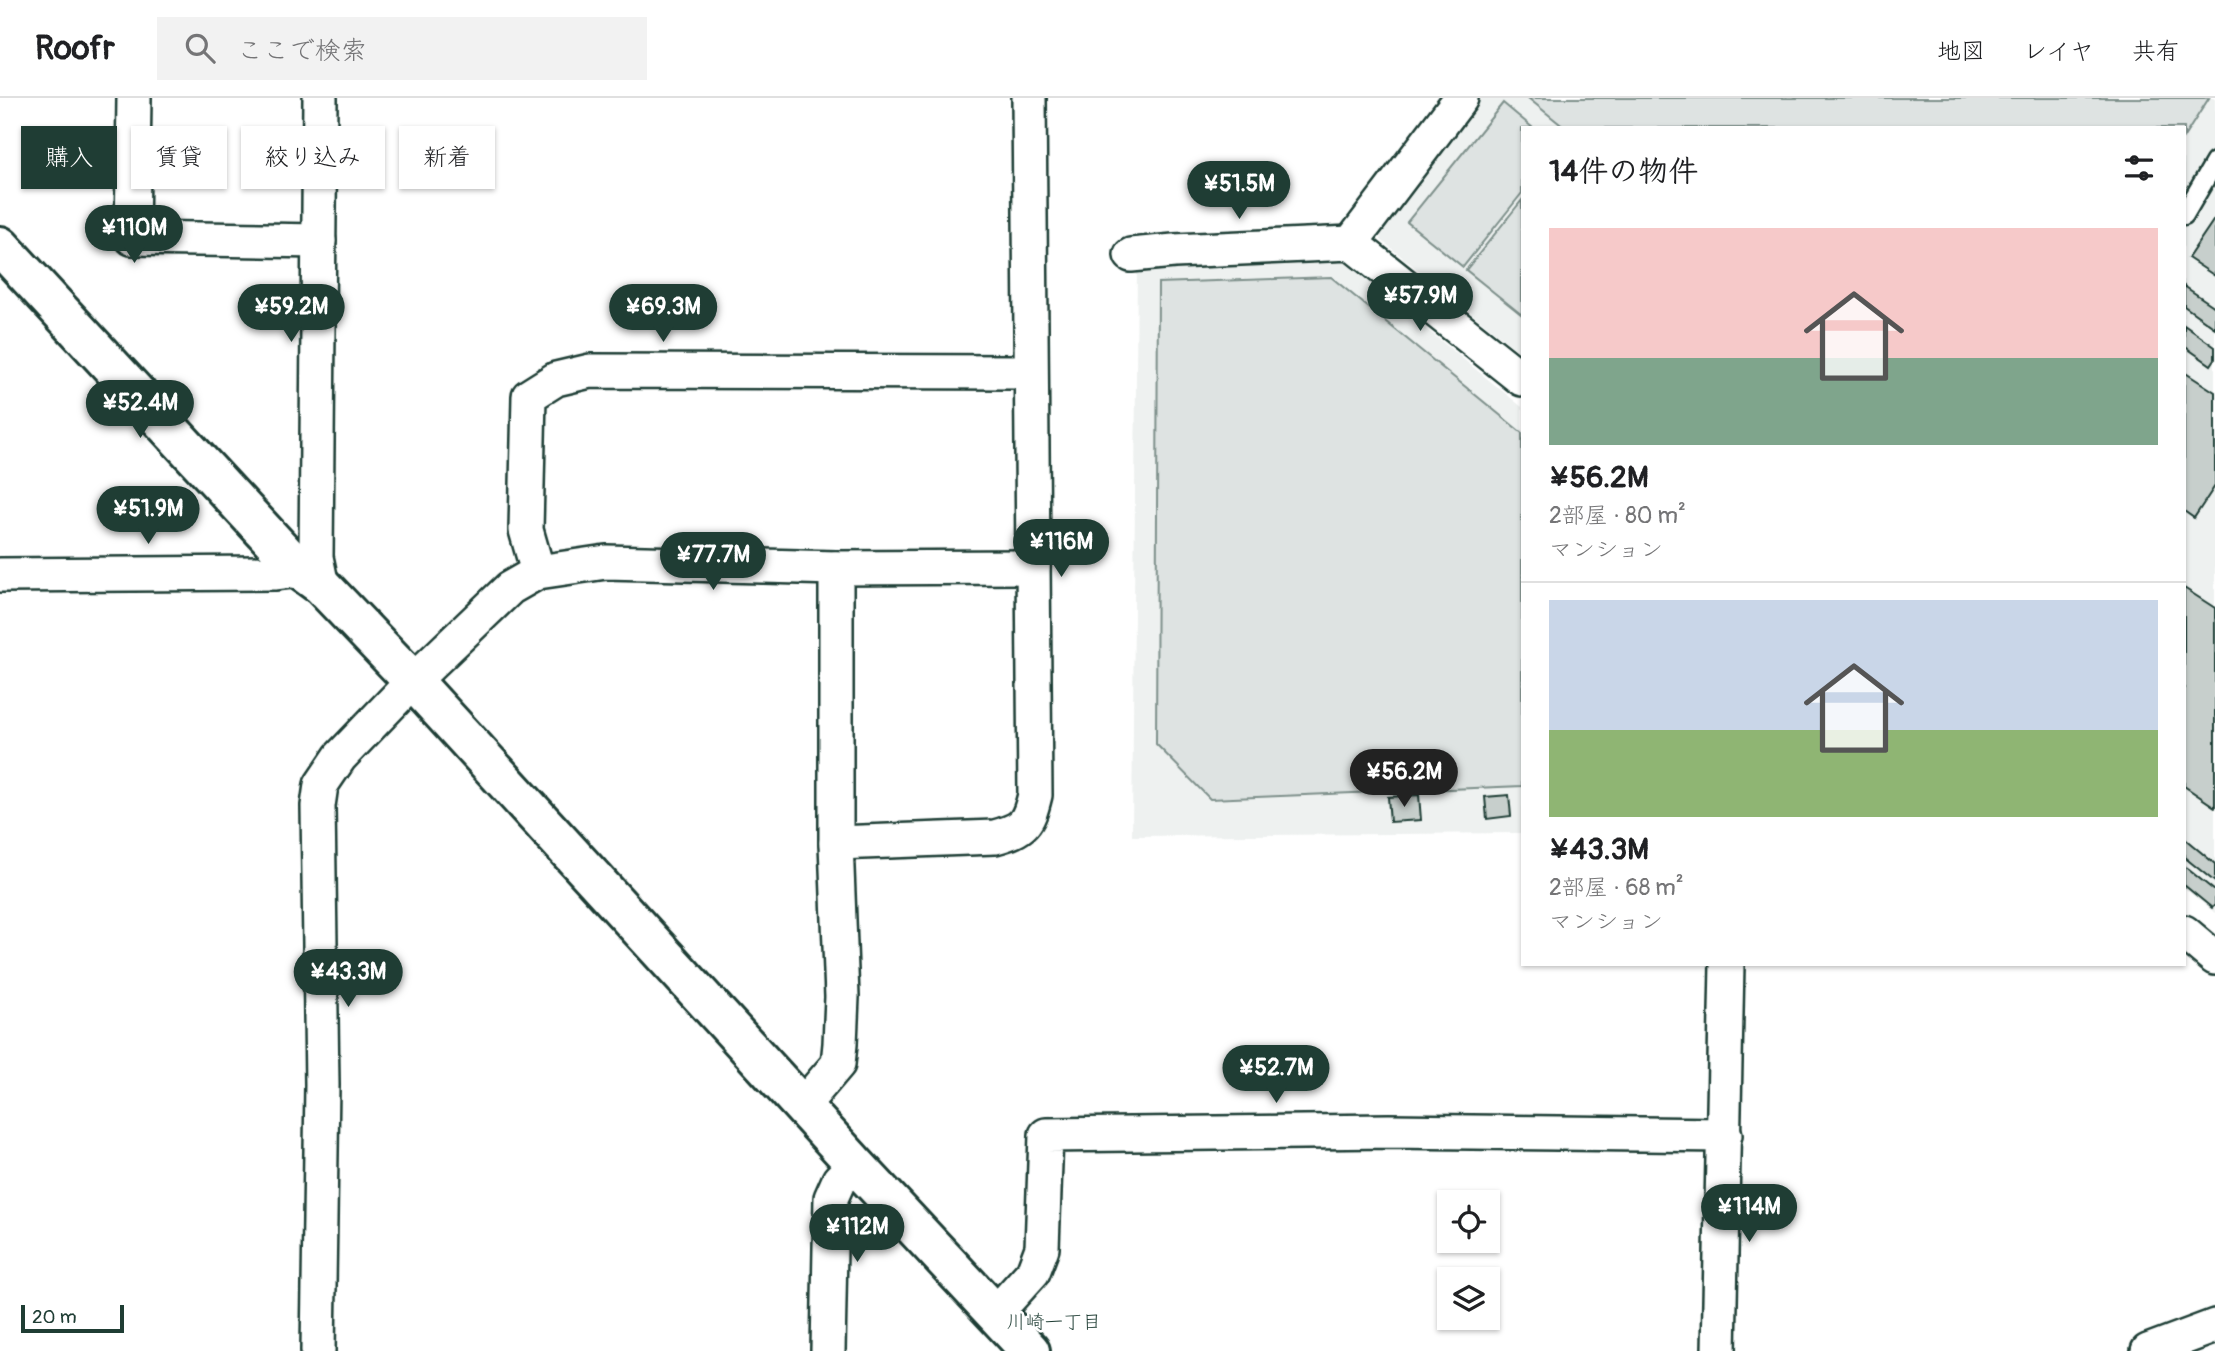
<!DOCTYPE html>
<html lang="ja">
<meta charset="utf-8">
<style>
:root{--surface:#fff;--page:#f2f2f2;--text:#202124;--muted:#757577;--line:#e0e0e0;--accent:#1f3d34}
body{margin:0;font-family:Pangolin,"Klee One",sans-serif;background:var(--page);color:var(--text);height:100vh;display:flex;flex-direction:column;font-size:26px;white-space:nowrap}
*{box-sizing:border-box;margin:0}
p{font-size:23px;color:var(--muted)}
.icon{flex:none;width:38px;height:38px;fill:none;stroke:currentColor;stroke-width:2;stroke-linecap:round;stroke-linejoin:round}
.map{position:relative;flex:1;overflow:hidden}
.side{position:absolute;left:1521px;top:28px;width:665px;height:840px;display:flex;flex-direction:column;background:var(--surface);border-radius:0px;box-shadow:0 2px 5px #0004}
.side>*{flex:none}
.hud{position:absolute;left:21px;top:28px;width:665px;height:63px;display:flex;gap:14px}
.tools{position:absolute;left:1437px;top:1092px;display:grid;gap:14px}
.tools a{display:grid;place-items:center;width:63px;height:63px;border-radius:0px;background:var(--surface);box-shadow:0 2px 5px #0004;font-size:35px}
.scale{position:absolute;left:21px;bottom:18px;width:103px;box-sizing:border-box;padding-left:7px;border:4px solid #1f3d34;border-top:0;font-size:19px;line-height:24px;white-space:nowrap;color:#1f3d34;-webkit-text-stroke:5px #fff;paint-order:stroke}
.price{position:absolute;translate:-50% -60px;padding:0 16px;border-radius:24px;background:var(--accent);color:#fff;font-size:23px;line-height:46px;filter:drop-shadow(0 2px 4px #0008)}
.price::after{content:'';position:absolute;left:50%;top:42px;width:21px;height:16px;margin-left:-10px;background:inherit;clip-path:polygon(0 0,100% 0,50% 100%)}
.price.active{background:#222;color:#fff}
ul{padding:0;list-style:none}
li{display:grid;align-content:center;gap:14px;height:371px;padding:0 28px}
li+li{border-top:2px solid var(--line)}
li span{display:grid;place-items:center;height:217px;border-radius:0px;color:#555}
li>.icon{margin-inline-start:auto}
span .icon{width:126px;height:126px;fill:#fffc;stroke-width:1}
li b{font-size:30px}
h2{display:flex;justify-content:space-between;align-items:center;height:84px;padding:0 28px;font-size:30px}
.tag{padding:0 24px;border-radius:0px;background:var(--surface);box-shadow:0 2px 5px #0004;font-size:24px;line-height:63px}
.tag.active{background:var(--accent);color:#fff}
header{display:flex;align-items:center;gap:42px;box-sizing:border-box;height:98px;padding:0 35px;background:var(--surface);border-bottom:2px solid var(--line)}
header strong{font-size:33px}
nav{display:flex;gap:38px;margin-inline-start:auto;font-size:24px}
.search{width:490px;height:63px;background:var(--page);display:flex;align-items:center;gap:18px;box-sizing:border-box;padding:0 24px;border-radius:0px;color:var(--muted);font-size:26px}
.map>svg:first-child{display:block}
.built{fill:#eef1f0}
.green{fill:#dee3e2;stroke:#7e908b;stroke-width:2}
.building{fill:#c7cfcc;stroke:#1f3d34;stroke-width:2}
.lines{fill:none;stroke-linecap:round;stroke-linejoin:round}
.lane-casing{stroke:#1f3d34;stroke-width:23}
.street-casing{stroke:#1f3d34;stroke-width:38}
.secondary-casing{stroke:#1f3d34;stroke-width:44}
.lane{stroke:#fff;stroke-width:18}
.street{stroke:#fff;stroke-width:33}
.secondary{stroke:#fff;stroke-width:38}
.labels{text-anchor:middle;stroke-width:5;stroke-linejoin:round;paint-order:stroke}
.neighbourhood-label{font-size:19px;fill:#1f3d34;stroke:#fff}
</style>
<header>
<strong>Roofr</strong>
<div class="search"><svg class="icon" aria-label="search" viewBox="0 0 24 24"><circle cx="10" cy="10" r="6"/><path d="M15 15l6 6"/></svg>ここで検索</div>
<nav><a>地図</a><a>レイヤ</a><a>共有</a></nav>
</header>
<div class="map">
<svg width="2215" height="1253" viewBox="0 0 2215 1253">
<rect width="100%" height="100%" fill="#fff"/>
<filter id="ink" filterUnits="userSpaceOnUse"><feTurbulence type="fractalNoise" baseFrequency=".0143" numOctaves="2"/><feDisplacementMap in="SourceGraphic" scale="14" xChannelSelector="R" yChannelSelector="G"/><feConvolveMatrix kernelMatrix="1 2 1 2 8 2 1 2 1" color-interpolation-filters="sRGB"/></filter>
<g filter="url(#ink)">
<g class="built">
<polygon points="1475,0 2215,0 2215,815 2184,790 2184,30 1522,30 1522,256 1381,142 1381,117"/>
<polygon points="1338,159 1522,309 1522,735 1132,738 1137,165"/>
</g>
<g class="green">
<polygon points="1528,0 2209,0 2184,39 2184,30 1565,30"/>
<polygon points="1503,5 1533,30 1522,30 1522,95 1463,169 1407,124"/>
<polygon points="1522,102 1522,217 1466,172"/>
<polygon points="1331,179 1522,335 1522,688 1210,701 1156,646 1158,185"/>
</g>
<g class="building">
<polygon points="2215,120 2215,178 2188,160"/>
<polygon points="2184,188 2215,209 2215,230 2184,208"/>
<polygon points="2184,227 2215,249 2215,261 2211,267 2184,248"/>
<polygon points="2184,274 2215,294 2215,388 2194,420 2184,413"/>
<polygon points="2184,490 2215,510 2215,709 2184,688"/>
<polygon points="1419,697 1421,722 1390,724 1388,699"/>
<polygon points="1509,697 1511,718 1487,721 1485,699"/>
<polygon points="2184,740 2215,766 2215,784 2184,759"/>
<polygon points="2184,768 2215,793 2215,807 2212,810 2184,787"/>
</g>
<g class="lines">
<defs>
<polyline id="lane" points="2184,117 2215,64"/>
<g id="street">
<polyline points="134,0 132,140 319,143"/>
<polyline points="320,0 316,459 322,488"/>
<polyline points="1351,145 1461,0"/>
<polyline points="1131,157 1174,153 1351,145 1522,281"/>
<polyline points="538,474 526,432 529,298 556,281 590,273 1030,274"/>
<polyline points="0,477 276,475 300,472"/>
<path d="M836,745L995,739C1024,731 1028,726 1035,697L1029,0"/>
<polyline points="2184,834 2215,860"/>
<polyline points="803,1007 838,966 840,946 842,899 836,745 836,470"/>
<polyline points="995,1216 1033,1174 1042,1150 1046,1037 1389,1033 1725,1037"/>
<polyline points="318,1253 322,987 318,708 321,687 340,659 413,583 510,490 538,474 606,464 836,470 1033,469"/>
<polyline points="828,1253 831,1100 839,1082 855,1066"/>
<polyline points="1719,1253 1727,866"/>
<polyline points="2148,1253 2215,1228"/>
</g>
<polyline id="secondary" points="0,148 300,472 322,488 413,583 855,1066 1030,1253"/>
</defs>
<use href="#lane" class="lane-casing"/>
<use href="#street" class="street-casing"/>
<use href="#secondary" class="secondary-casing"/>
<use href="#lane" class="lane"/>
<use href="#street" class="street"/>
<use href="#secondary" class="secondary"/>
</g>
</g>
<g class="labels">
<g class="neighbourhood-label">
<text x="1054" y="1230">川崎一丁目</text>
</g>
</g>
</svg>
<div class="tools">
<a><svg class="icon" aria-label="locate" viewBox="0 0 24 24"><circle cx="12" cy="12" r="6"/><path d="M12 2v4M12 18v4M2 12h4M18 12h4"/></svg></a>
<a><svg class="icon" aria-label="layers" viewBox="0 0 24 24"><path d="M12 4l9 5-9 5-9-5zM3 14l9 5 9-5"/></svg></a>
</div>
<div class="scale">20 m</div>
<b class="price" style="left:1239px;top:123px">¥51.5M</b>
<b class="price" style="left:134px;top:167px">¥110M</b>
<b class="price" style="left:1420px;top:235px">¥57.9M</b>
<b class="price" style="left:291px;top:246px">¥59.2M</b>
<b class="price" style="left:663px;top:246px">¥69.3M</b>
<b class="price" style="left:140px;top:342px">¥52.4M</b>
<b class="price" style="left:148px;top:448px">¥51.9M</b>
<b class="price" style="left:1061px;top:481px">¥116M</b>
<b class="price" style="left:713px;top:494px">¥77.7M</b>
<b class="price active" style="left:1404px;top:711px">¥56.2M</b>
<b class="price" style="left:348px;top:911px">¥43.3M</b>
<b class="price" style="left:1276px;top:1007px">¥52.7M</b>
<b class="price" style="left:1749px;top:1146px">¥114M</b>
<b class="price" style="left:857px;top:1166px">¥112M</b>
<div class="hud">
<a class="tag active">購入</a>
<a class="tag">賃貸</a>
<a class="tag">絞り込み</a>
<a class="tag">新着</a>
</div>
<section class="side">
<h2>14件の物件<svg class="icon" aria-label="filters" viewBox="0 0 24 24"><path d="M4 7h16M4 17h16"/><circle cx="9" cy="7" r="2"/><circle cx="15" cy="17" r="2"/></svg></h2>
<ul>
<li><span style="background:linear-gradient(#f6c9c9 60%,#7fa58c 0)"><svg class="icon" aria-label="home" viewBox="0 0 24 24"><path d="M3 11l9-7 9 7M6 9v11h12V9"/></svg></span><div><b>¥56.2M</b><p>2部屋 · 80 m²</p><p>マンション</p></div></li>
<li><span style="background:linear-gradient(#c9d6e8 60%,#8fb573 0)"><svg class="icon" aria-label="home" viewBox="0 0 24 24"><path d="M3 11l9-7 9 7M6 9v11h12V9"/></svg></span><div><b>¥43.3M</b><p>2部屋 · 68 m²</p><p>マンション</p></div></li>
</ul>
</section>
</div>
